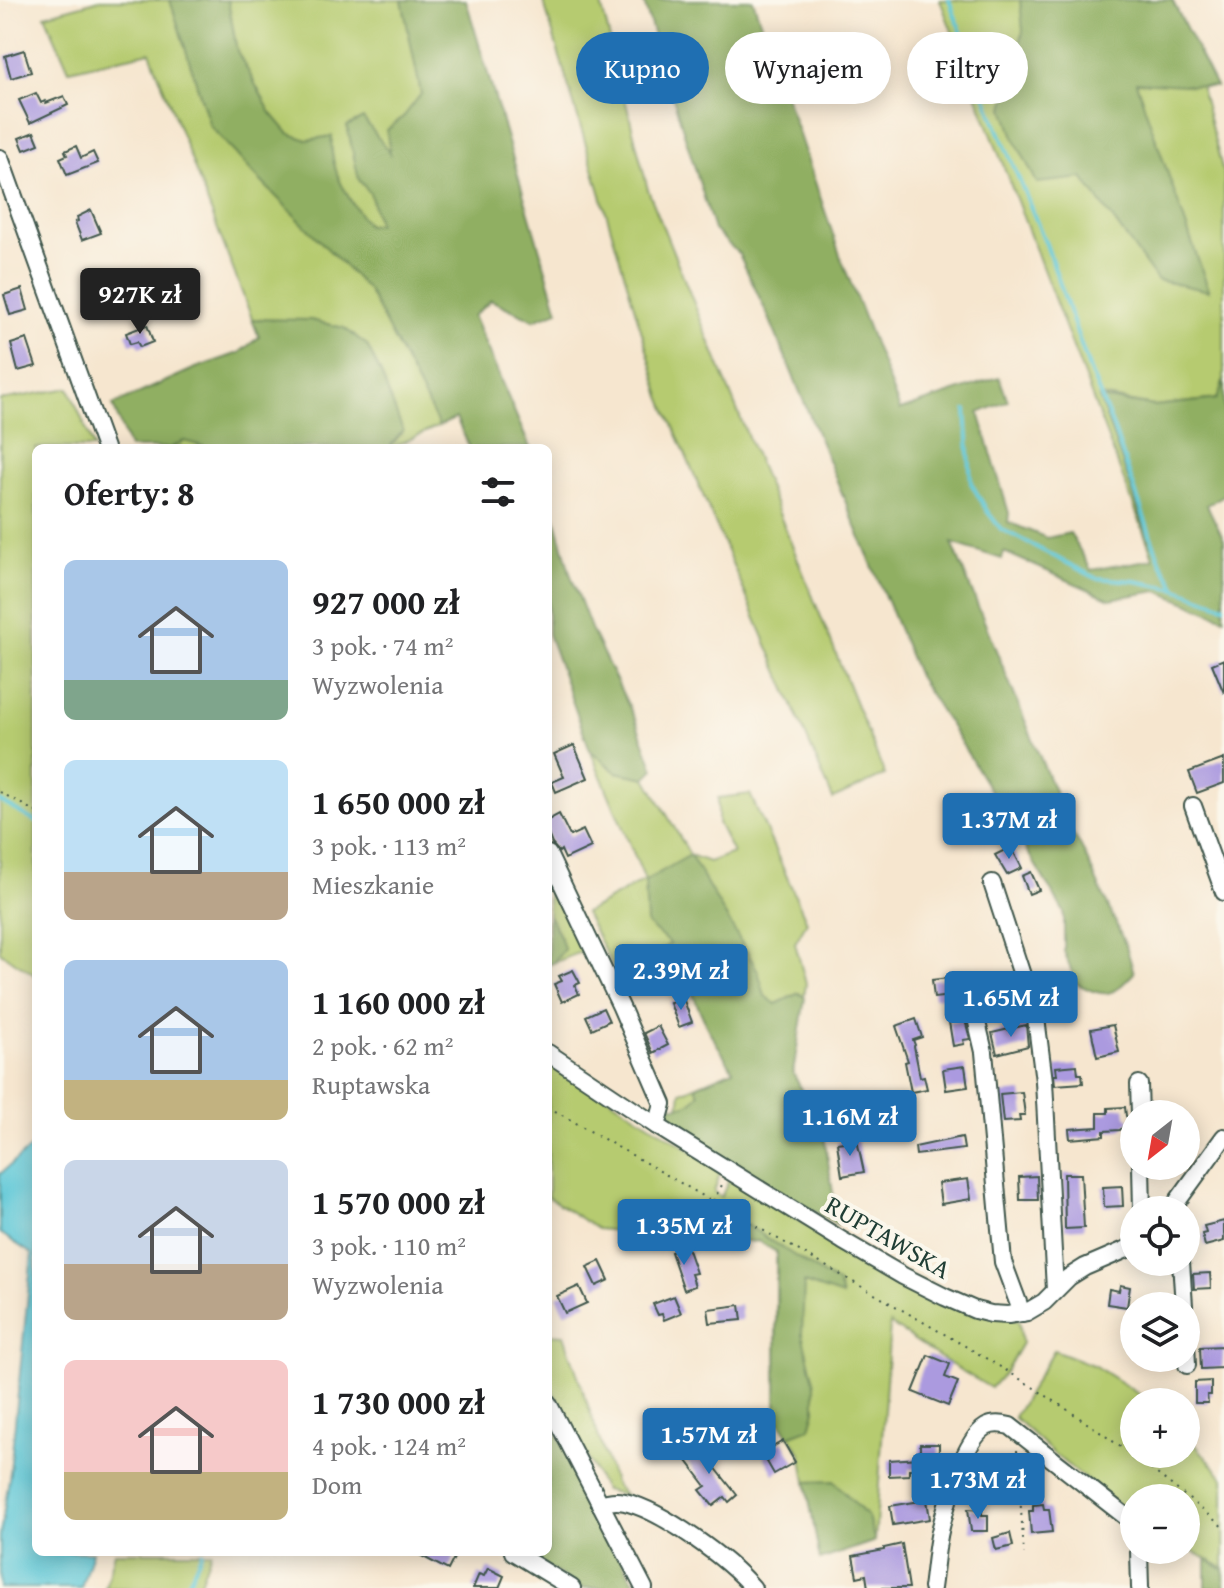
<!DOCTYPE html>
<html lang="pl">
<meta charset="utf-8">
<style>
:root{--surface:#fff;--page:#f2f2f2;--text:#202124;--muted:#757577;--accent:#1f6fb2}
body{margin:0;font-family:"Gentium Book Plus",serif;background:var(--page);color:var(--text);height:100vh;display:flex;flex-direction:column;font-size:30px;white-space:nowrap}
*{box-sizing:border-box;margin:0}
p{font-size:26px;color:var(--muted)}
.icon{flex:none;width:44px;height:44px;fill:none;stroke:currentColor;stroke-width:2;stroke-linecap:round;stroke-linejoin:round}
.map{position:relative;flex:1;overflow:hidden}
.sheet{position:absolute;left:32px;top:444px;width:520px;height:1112px;display:flex;flex-direction:column;background:var(--surface);border-radius:12px;box-shadow:0 4px 20px #0003}
.sheet>*{flex:none}
.hud{position:absolute;left:576px;top:32px;width:528px;height:72px;display:flex;gap:16px}
.needle{width:52px;rotate:211deg}
.tools{position:absolute;left:1120px;top:1100px;display:grid;gap:16px}
.tools a{display:grid;place-items:center;width:80px;height:80px;border-radius:50%;background:var(--surface);box-shadow:0 4px 20px #0003;font-size:40px}
.price{position:absolute;translate:-50% -68px;padding:0 18px;border-radius:8px;background:var(--accent);color:#fff;font-size:26px;line-height:52px;filter:drop-shadow(0 2px 4px #0008)}
.price::after{content:'';position:absolute;left:50%;top:48px;width:24px;height:18px;margin-left:-12px;background:inherit;clip-path:polygon(0 0,100% 0,50% 100%)}
.price.current{background:#222;color:#fff}
ul{padding:0;list-style:none}
li{display:flex;align-items:center;gap:24px;height:200px;padding:0 32px}
li span{display:grid;place-items:center;flex:none;width:224px;height:160px;border-radius:12px;color:#555}
li>.icon{margin-inline-start:auto}
span .icon{width:96px;height:96px;fill:#fffc;stroke-width:1}
li b{font-size:34px}
h2{display:flex;justify-content:space-between;align-items:center;height:96px;padding:0 32px;font-size:34px}
.tag{padding:0 28px;border-radius:36px;background:var(--surface);box-shadow:0 4px 20px #0003;font-size:28px;line-height:72px}
.tag.current{background:var(--accent);color:#fff}
.map>svg:first-child{display:block}
.green{fill:#b6cb6f;stroke:#6a8452;stroke-width:2}
.forest{fill:#90af62;stroke:#58764b;stroke-width:2}
.water{fill:#5dc7d7;stroke:#3e8286;stroke-width:2}
.lines{fill:none;stroke-linecap:round;stroke-linejoin:round}
.stream{stroke:#5dc7d7;stroke-width:4}
.building{fill:#ab9adf}
.minor-casing{stroke:#3f564b;stroke-width:20}
.path{stroke:#3f564b;stroke-width:2;stroke-dasharray:2 6;stroke-linecap:butt}
.minor{stroke:#fff;stroke-width:16}
.labels{text-anchor:middle;stroke-width:8;stroke-linejoin:round;paint-order:stroke}
.street-label{font-size:26px;fill:#1f3d34;stroke:#fbf7ec}
</style>
<div class="map">
<svg width="1224" height="1588" viewBox="0 0 1224 1588">
<rect width="100%" height="100%" fill="#fbf7ec"/>
<filter id="ink" filterUnits="userSpaceOnUse"><feTurbulence type="fractalNoise" baseFrequency=".0125" numOctaves="2"/><feDisplacementMap in="SourceGraphic" scale="16" xChannelSelector="R" yChannelSelector="G"/><feConvolveMatrix kernelMatrix="1 2 1 2 8 2 1 2 1" color-interpolation-filters="sRGB"/></filter>
<filter id="wash" filterUnits="userSpaceOnUse"><feTurbulence type="fractalNoise" baseFrequency=".006" numOctaves="4" result="noise"/><feDisplacementMap in="SourceGraphic" scale="32" xChannelSelector="R" yChannelSelector="G"/><feGaussianBlur stdDeviation="1.8" result="paint"/><feColorMatrix in="noise" values="0 0 0 0 0 0 0 0 0 0 0 0 0 0 0 0 0 1.4 0 .05"/><feComposite in="paint" operator="in"/></filter>
<g filter="url(#wash)">
<rect width="100%" height="100%" fill="#f6e6cf"/>
<g class="green">
<polygon points="100,0 465,0 534,320 491,300 473,316 530,448 470,448 456,418 391,448 129,448 113,405 191,370 239,353 259,337 150,52 69,70 45,15"/>
<polygon points="543,0 600,0 648,190 885,775 833,799 661,397"/>
<polygon points="940,0 1172,0 1216,87 1201,87 1224,176 1224,380 1217,399 1154,406 1101,396 1154,559"/>
<polygon points="69,388 94,448 36,448 36,977 32,973 0,952 0,400"/>
<polygon points="590,750 616,772 646,778 690,855 709,862 733,853 718,823 718,798 750,794 807,922 795,943 806,984 793,1073 824,1135 677,1127 681,1092 733,1070 729,1059 707,1027 758,971 671,943 658,967 667,961 677,958 684,976 627,994 585,913 645,880"/>
<polygon points="548,867 586,950 553,963 564,949 560,936 548,914"/>
<path d="M548,1059L721,1170L714,1192L721,1197L730,1178L847,1250L1019,1321L1022,1343L1006,1371L991,1388L950,1364L890,1324L875,1541L820,1560L801,1453L776,1416V1252L758,1241L745,1242C737,1219 703,1213 682,1205L646,1233H641L597,1229L548,1197Z"/>
<polygon points="548,1334 564,1335 615,1485 625,1495 604,1490 548,1381"/>
<polygon points="1054,1350 1095,1366 1151,1402 1134,1402 1134,1454 1186,1454 1186,1434 1224,1478 1224,1568 1186,1548 1186,1498 1134,1498 1134,1518 1054,1454 1014,1417"/>
<polygon points="114,1552 211,1552 198,1588 105,1588"/>
</g>
<g class="forest">
<path d="M170,0H228L237,51L271,113L288,133L307,140L332,136C328,170 349,199 367,225L378,224L370,193L359,180L347,126L363,118L390,153L387,130L404,116L421,94L402,0H466L558,311L534,320L491,300L473,316L530,448H470L456,418L439,426L368,290L256,176L210,126Z"/>
<path d="M643,0H753L841,258L900,410L999,377L1008,401L979,413L1009,513L1008,522L1047,538L1070,533L1091,570L1153,559L1140,512L1099,398L1154,406L1217,399L1224,380V495L1207,505L1224,540V618L1158,591L1110,599L1004,552L1002,559L952,543L1070,830L1081,846L1126,946L1134,973C1111,997 1106,999 1076,983L1064,951V912L957,736L918,676L770,320L739,254L714,230Z"/>
<polygon points="1020,0 1172,0 1216,87 1136,82 1209,291 1157,280 1083,178 1037,183 1015,140 1004,108 1023,31"/>
<polygon points="252,319 311,320 344,328 367,345 381,374 403,431 389,448 210,448 184,441 170,448 129,448 113,405 196,368 239,353 259,337"/>
<polygon points="548,491 570,573 592,631 635,719 654,769 646,778 616,772 590,750 548,634"/>
<path d="M690,855L758,971L765,996L776,1004L799,993L805,998L793,1073L824,1135L838,1225L664,1123L668,1105C681,1108 690,1106 699,1094L696,1086L733,1070L709,1031L677,959L644,972L620,973L670,944L647,924L645,881Z"/>
<polygon points="548,914 560,936 564,949 553,963 548,965"/>
<polygon points="747,1225 838,1284 842,1296 804,1283 802,1334 815,1385 815,1410 810,1428 789,1436 776,1416 777,1252 758,1241 745,1242 739,1232"/>
<polygon points="558,1435 637,1588 581,1588 523,1552 548,1552 548,1436"/>
<polygon points="834,1481 868,1517 875,1541 820,1560 806,1482"/>
<polygon points="1206,1559 1224,1570 1224,1588 1206,1588"/>
</g>
<polygon class="water" points="36,1143 36,1552 92,1552 81,1588 0,1588 0,1536 10,1472 32,1254 0,1233 0,1174"/>
<g class="lines">
<g class="stream">
<polyline points="949,0 996,124 1046,244 1089,368 1114,430 1151,537 1162,565 1177,589"/>
<polyline points="966,410 971,483 987,511 1001,529 1096,578 1135,581 1177,589 1224,606"/>
<polyline points="0,801 36,822"/>
<polyline points="186,1588 202,1552"/>
</g>
</g>
<g id="blocks">
<g class="building">
<polygon points="24,50 31,72 11,78 5,56"/>
<polygon points="36,93 41,103 45,101 46,103 64,96 68,105 30,123 19,100"/>
<polygon points="34,132 39,144 24,150 19,138"/>
<polygon points="76,146 81,158 93,152 98,163 67,175 60,158 67,155 65,151"/>
<polygon points="91,210 101,233 82,240 75,222 78,221 77,217"/>
<polygon points="22,289 28,310 10,315 4,295"/>
<polygon points="147,325 153,342 140,347 137,342 130,344 126,333"/>
<polygon points="27,339 36,366 18,371 11,344"/>
<polygon points="1224,659 1224,693 1212,664"/>
<polygon points="574,745 588,778 556,792 552,782 564,777 554,754"/>
<polygon points="1224,759 1224,783 1197,793 1189,772"/>
<polygon points="559,814 570,836 583,830 591,847 565,859 561,850 559,852 552,844 548,834 548,820"/>
<polygon points="1011,847 1022,868 1007,875 995,855"/>
<polygon points="1031,872 1039,890 1029,894 1022,876"/>
<polygon points="573,970 580,983 575,985 579,994 562,1002 554,984 562,981 559,976"/>
<polygon points="958,977 960,995 934,998 932,980"/>
<polygon points="1066,986 1068,1012 1055,1014 1053,1004 1047,999 1050,994 1050,988"/>
<polygon points="683,998 692,1022 679,1027 670,1003"/>
<polygon points="603,1008 609,1021 592,1029 586,1016"/>
<polygon points="916,1019 922,1037 913,1040 915,1045 914,1046 920,1077 924,1076 927,1089 911,1092 905,1062 908,1061 896,1026"/>
<polygon points="965,1020 970,1039 963,1040 964,1044 953,1046 949,1022"/>
<polygon points="1026,1025 1028,1046 997,1054 992,1033"/>
<polygon points="1113,1025 1119,1052 1097,1057 1091,1029"/>
<polygon points="658,1026 668,1045 653,1053 644,1033"/>
<polygon points="1077,1065 1078,1074 1082,1074 1083,1083 1055,1085 1054,1075 1057,1075 1056,1067"/>
<polygon points="965,1066 968,1087 946,1090 943,1069"/>
<polygon points="1022,1092 1025,1115 1019,1115 1020,1121 1003,1122 1000,1094"/>
<polygon points="1125,1107 1126,1116 1130,1120 1120,1130 1104,1131 1104,1136 1070,1139 1069,1129 1098,1127 1098,1113 1108,1113 1108,1108"/>
<polygon points="962,1137 964,1149 916,1155 915,1147"/>
<polygon points="857,1140 864,1172 842,1176 837,1143"/>
<polygon points="1064,1174 1081,1174 1084,1228 1065,1229"/>
<polygon points="1037,1176 1038,1200 1020,1200 1019,1177"/>
<polygon points="968,1179 971,1199 941,1204 938,1183"/>
<polygon points="1122,1186 1123,1206 1104,1207 1103,1187"/>
<polygon points="1224,1221 1224,1241 1205,1246 1202,1234 1206,1233 1204,1226"/>
<polygon points="687,1247 696,1273 691,1274 695,1286 684,1290 671,1252"/>
<polygon points="600,1261 609,1280 596,1286 587,1267"/>
<polygon points="1210,1273 1211,1288 1194,1289 1193,1274"/>
<polygon points="1120,1285 1130,1287 1127,1307 1107,1304 1109,1289 1119,1291"/>
<polygon points="579,1286 587,1303 565,1313 557,1296"/>
<polygon points="674,1296 681,1313 664,1320 662,1314 658,1315 653,1304"/>
<polygon points="740,1305 742,1320 710,1323 708,1309"/>
<polygon points="1224,1346 1222,1368 1201,1369 1200,1347"/>
<polygon points="928,1355 950,1364 945,1377 958,1382 948,1406 913,1392"/>
<polygon points="1211,1381 1211,1395 1207,1395 1208,1403 1195,1403 1195,1382"/>
<polygon points="783,1441 795,1462 774,1474 762,1453"/>
<polygon points="695,1442 737,1495 729,1502 725,1497 713,1506 700,1490 706,1486 681,1453"/>
<polygon points="920,1444 939,1444 939,1465 930,1465 930,1469 909,1469 909,1475 889,1476 889,1460 920,1458"/>
<polygon points="927,1500 930,1519 893,1525 890,1506"/>
<polygon points="1043,1504 1044,1509 1049,1509 1052,1532 1031,1534 1029,1511 1033,1511 1033,1505"/>
<polygon points="968,1509 982,1510 982,1515 988,1515 988,1531 971,1531"/>
<polygon points="1010,1533 1013,1546 996,1550 993,1538"/>
<polygon points="902,1544 909,1588 868,1588 866,1575 857,1577 853,1556 884,1550 884,1548"/>
<polygon points="414,1552 457,1552 448,1570"/>
<polygon points="488,1568 504,1576 499,1588 473,1588 479,1574 484,1576"/>
</g>
</g>
</g>
<g filter="url(#ink)">
<use href="#blocks" fill-opacity="0" stroke="#3f564b" stroke-width="2"/>
<g class="lines">
<defs>
<g id="minor">
<polyline points="0,158 105,448"/>
<polyline points="1193,806 1224,892"/>
<polyline points="548,854 621,1007 663,1104 657,1126"/>
<polyline points="992,883 1036,1018 1044,1081 1055,1290"/>
<polyline points="975,1014 984,1052 1003,1262 1022,1313"/>
<polyline points="548,1053 657,1126 843,1241 903,1276 945,1297 975,1310 991,1314 1008,1315 1027,1312 1044,1302 1069,1277 1085,1267 1134,1246"/>
<polyline points="1139,1084 1140,1114"/>
<polyline points="1141,1166 1142,1210"/>
<polyline points="1171,1210 1224,1137"/>
<polyline points="1181,1262 1184,1306"/>
<polyline points="1186,1344 1187,1365"/>
<polyline points="548,1403 644,1588"/>
<path d="M600,1504C608,1501 617,1500 625,1502C663,1511 728,1559 753,1588"/>
<polyline points="1139,1550 1140,1588"/>
<polyline points="513,1552 572,1588"/>
<path d="M932,1588C935,1568 936,1546 941,1527C947,1502 964,1440 986,1427C993,1423 1002,1424 1010,1426L1134,1523"/>
</g>
</defs>
<use href="#minor" class="minor-casing"/>
<g class="path">
<polyline points="0,792 36,812"/>
<path d="M548,1107L972,1350C1061,1402 1145,1461 1224,1528"/>
<polyline points="713,1201 722,1185"/>
<polyline points="900,1255 908,1257 916,1245"/>
<polyline points="1017,1450 1024,1554"/>
</g>
<use href="#minor" class="minor"/>
</g>
</g>
<g class="labels">
<g class="street-label">
<text transform="translate(888 1237) rotate(30)" y="9">RUPTAWSKA</text>
</g>
</g>
</svg>
<div class="tools">
<a><svg class="needle" viewBox="-14 -14 28 28"><path d="M0-13l5 13h-10z" fill="#e53935"/><path d="M0 13l5-13h-10z" fill="#757577"/></svg></a>
<a><svg class="icon" aria-label="locate" viewBox="0 0 24 24"><circle cx="12" cy="12" r="6"/><path d="M12 2v4M12 18v4M2 12h4M18 12h4"/></svg></a>
<a><svg class="icon" aria-label="layers" viewBox="0 0 24 24"><path d="M12 4l9 5-9 5-9-5zM3 14l9 5 9-5"/></svg></a>
<a>+</a>
<a>−</a>
</div>
<b class="price current" style="left:140px;top:336px">927K zł</b>
<b class="price" style="left:1009px;top:861px">1.37M zł</b>
<b class="price" style="left:681px;top:1012px">2.39M zł</b>
<b class="price" style="left:1011px;top:1039px">1.65M zł</b>
<b class="price" style="left:850px;top:1158px">1.16M zł</b>
<b class="price" style="left:684px;top:1267px">1.35M zł</b>
<b class="price" style="left:709px;top:1476px">1.57M zł</b>
<b class="price" style="left:978px;top:1521px">1.73M zł</b>
<div class="hud">
<a class="tag current">Kupno</a>
<a class="tag">Wynajem</a>
<a class="tag">Filtry</a>
</div>
<section class="sheet">
<h2>Oferty: 8<svg class="icon" aria-label="filters" viewBox="0 0 24 24"><path d="M4 7h16M4 17h16"/><circle cx="9" cy="7" r="2"/><circle cx="15" cy="17" r="2"/></svg></h2>
<ul>
<li><span style="background:linear-gradient(#a9c7e8 75%,#7fa58c 0)"><svg class="icon" aria-label="home" viewBox="0 0 24 24"><path d="M3 11l9-7 9 7M6 9v11h12V9"/></svg></span><div><b>927 000 zł</b><p>3 pok. · 74 m²</p><p>Wyzwolenia</p></div></li>
<li><span style="background:linear-gradient(#bfe0f5 70%,#b9a48a 0)"><svg class="icon" aria-label="home" viewBox="0 0 24 24"><path d="M3 11l9-7 9 7M6 9v11h12V9"/></svg></span><div><b>1 650 000 zł</b><p>3 pok. · 113 m²</p><p>Mieszkanie</p></div></li>
<li><span style="background:linear-gradient(#a9c7e8 75%,#c2b280 0)"><svg class="icon" aria-label="home" viewBox="0 0 24 24"><path d="M3 11l9-7 9 7M6 9v11h12V9"/></svg></span><div><b>1 160 000 zł</b><p>2 pok. · 62 m²</p><p>Ruptawska</p></div></li>
<li><span style="background:linear-gradient(#c9d6e8 65%,#b9a48a 0)"><svg class="icon" aria-label="home" viewBox="0 0 24 24"><path d="M3 11l9-7 9 7M6 9v11h12V9"/></svg></span><div><b>1 570 000 zł</b><p>3 pok. · 110 m²</p><p>Wyzwolenia</p></div></li>
<li><span style="background:linear-gradient(#f6c9c9 70%,#c2b280 0)"><svg class="icon" aria-label="home" viewBox="0 0 24 24"><path d="M3 11l9-7 9 7M6 9v11h12V9"/></svg></span><div><b>1 730 000 zł</b><p>4 pok. · 124 m²</p><p>Dom</p></div></li>
</ul>
</section>
</div>
